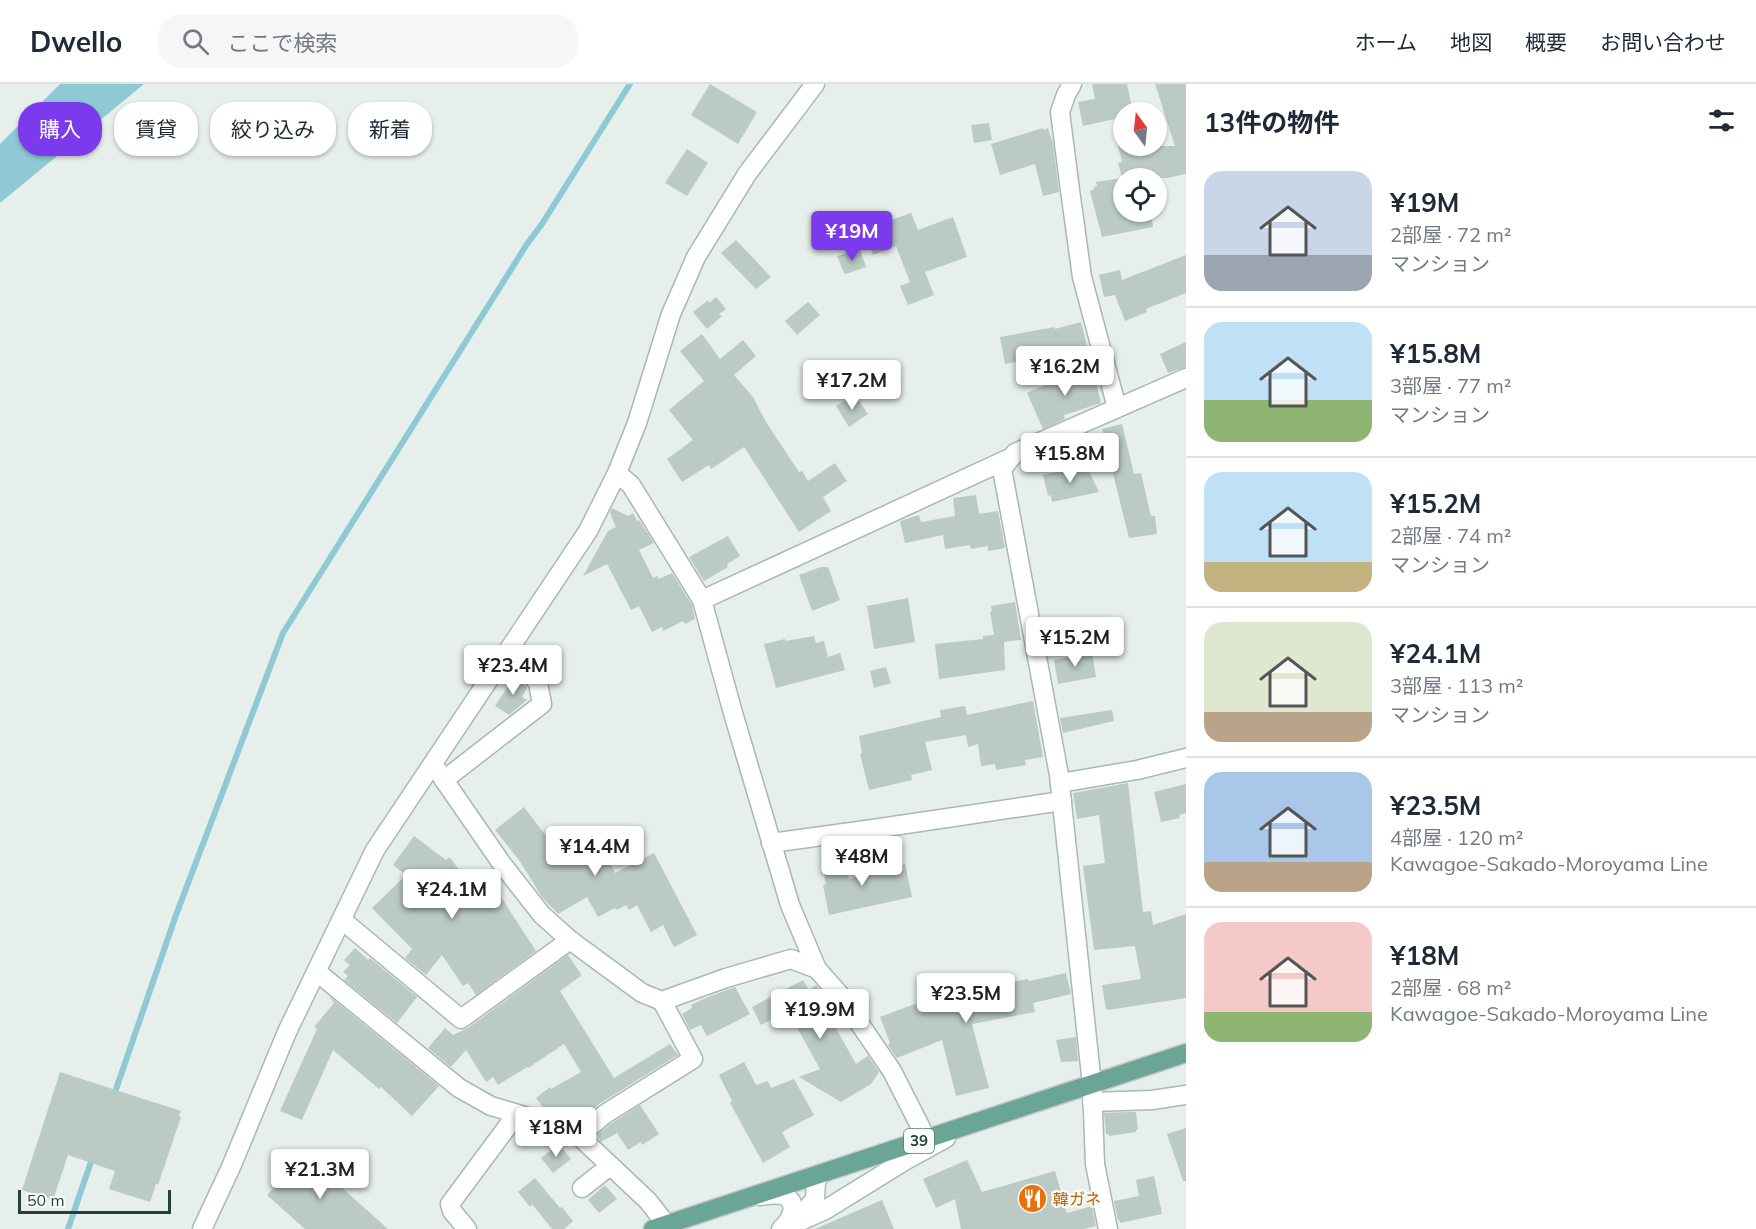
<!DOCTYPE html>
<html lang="ja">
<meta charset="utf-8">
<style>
:root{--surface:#fff;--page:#f6f6f7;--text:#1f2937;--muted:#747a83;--line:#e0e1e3;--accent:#7c3aed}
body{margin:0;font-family:Mulish,"Noto Sans JP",sans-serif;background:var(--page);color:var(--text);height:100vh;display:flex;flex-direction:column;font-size:22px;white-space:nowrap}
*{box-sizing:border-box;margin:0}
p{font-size:20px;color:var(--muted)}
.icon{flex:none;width:33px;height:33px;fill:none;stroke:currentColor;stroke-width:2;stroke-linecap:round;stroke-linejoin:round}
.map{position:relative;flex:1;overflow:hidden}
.side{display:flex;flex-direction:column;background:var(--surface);width:570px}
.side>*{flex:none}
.guide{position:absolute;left:18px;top:18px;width:570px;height:54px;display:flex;gap:12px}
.needle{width:39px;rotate:345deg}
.tools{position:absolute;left:1113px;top:18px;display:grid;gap:12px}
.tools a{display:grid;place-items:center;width:54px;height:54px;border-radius:50%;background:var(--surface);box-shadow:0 2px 4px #0004;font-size:30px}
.scale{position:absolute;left:18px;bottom:15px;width:153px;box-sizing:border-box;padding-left:6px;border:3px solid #24423a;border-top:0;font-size:16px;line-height:21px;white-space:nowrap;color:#24423a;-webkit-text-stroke:4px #f7fbf9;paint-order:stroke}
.price{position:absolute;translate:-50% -51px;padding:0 14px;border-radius:6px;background:#fff;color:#222;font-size:20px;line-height:39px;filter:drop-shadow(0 2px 3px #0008)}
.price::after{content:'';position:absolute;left:50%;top:36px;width:18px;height:14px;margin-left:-9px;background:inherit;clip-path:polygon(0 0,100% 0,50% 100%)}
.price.selected{background:var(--accent);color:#fff}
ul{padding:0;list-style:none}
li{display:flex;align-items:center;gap:18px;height:150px;padding:0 18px}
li+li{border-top:2px solid var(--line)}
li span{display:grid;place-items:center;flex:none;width:168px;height:120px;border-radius:18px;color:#555}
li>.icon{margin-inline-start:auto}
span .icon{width:72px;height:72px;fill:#fffc;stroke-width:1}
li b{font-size:26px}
h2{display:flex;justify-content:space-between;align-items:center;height:72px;padding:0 18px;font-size:26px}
.tag{padding:0 21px;border-radius:24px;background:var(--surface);box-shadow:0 2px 4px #0004;font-size:21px;line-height:54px}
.tag.selected{background:var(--accent);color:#fff}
header{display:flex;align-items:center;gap:36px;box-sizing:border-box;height:84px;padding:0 30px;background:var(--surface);border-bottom:2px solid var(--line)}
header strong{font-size:28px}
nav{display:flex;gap:33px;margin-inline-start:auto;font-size:21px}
.search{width:420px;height:54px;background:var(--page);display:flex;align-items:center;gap:15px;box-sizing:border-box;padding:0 21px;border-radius:24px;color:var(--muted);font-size:22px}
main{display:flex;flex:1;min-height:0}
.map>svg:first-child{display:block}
.water{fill:#8ec9d4}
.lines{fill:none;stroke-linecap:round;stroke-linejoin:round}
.stream{stroke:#8ec9d4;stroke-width:6}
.building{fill:#bbcac4}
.minor-casing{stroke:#a8b8b2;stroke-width:21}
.tertiary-casing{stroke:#a8b8b2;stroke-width:21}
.secondary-casing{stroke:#a4bbb3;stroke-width:21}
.primary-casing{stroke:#c2cac8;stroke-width:21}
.minor{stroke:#fff;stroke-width:18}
.tertiary{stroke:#fff;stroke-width:18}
.secondary{stroke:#fff;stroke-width:18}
.primary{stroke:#6aa596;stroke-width:18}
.labels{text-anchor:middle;stroke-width:4.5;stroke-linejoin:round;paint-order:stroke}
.shield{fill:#f7fbf9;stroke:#637a73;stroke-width:1.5}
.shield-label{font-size:15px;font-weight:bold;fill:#24423a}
.food-label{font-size:16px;fill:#c56008;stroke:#f7fbf9;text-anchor:start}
</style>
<header>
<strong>Dwello</strong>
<div class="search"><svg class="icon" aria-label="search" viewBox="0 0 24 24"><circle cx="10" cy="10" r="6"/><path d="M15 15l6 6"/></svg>ここで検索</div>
<nav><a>ホーム</a><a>地図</a><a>概要</a><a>お問い合わせ</a></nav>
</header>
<main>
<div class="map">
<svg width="1186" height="1145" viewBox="0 0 1186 1145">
<rect width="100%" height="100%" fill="#e6efeb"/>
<polygon class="water" points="60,0 144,0 0,119 0,60"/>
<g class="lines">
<g class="stream">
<polyline points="114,1011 176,831 283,549 527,160 542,140 630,0"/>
<polyline points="68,1145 93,1072"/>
</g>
</g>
<g class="building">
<polygon points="710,0 757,28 738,60 691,31"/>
<polygon points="1092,0 1127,0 1133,28 1124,28 1124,33 1083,42 1078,18 1095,15"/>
<polygon points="1155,0 1186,0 1186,90 1167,94 1124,94 1124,128 1151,128 1153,143 1102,153 1090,107 1094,105 1094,103 1097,102 1096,98 1122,94 1118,79 1122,78 1118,62 1175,62"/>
<polygon points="989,39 992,56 974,59 971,41"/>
<polygon points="1043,44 1043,46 1048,44 1053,59 1059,108 1043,112 1035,80 1000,91 991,60"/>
<polygon points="687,65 708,79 687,112 665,99"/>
<polygon points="911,129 918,146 953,133 967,173 925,188 934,211 908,221 900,202 910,198 896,162 873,171 864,146"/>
<polygon points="736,156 771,193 756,205 721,169"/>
<polygon points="860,165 866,183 846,190 844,189 837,172"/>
<polygon points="1186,171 1186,209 1146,225 1147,228 1125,237 1115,211 1104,213 1099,191 1120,186 1122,196"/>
<polygon points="716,213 726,225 719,230 722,232 707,245 693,228 708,216 709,219"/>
<polygon points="808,218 820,231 797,251 785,237"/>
<polygon points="1081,238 1088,266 1005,280 1000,253 1055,243 1055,245"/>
<polygon points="702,250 720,275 743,256 756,272 734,291 753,313 766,338 799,388 802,387 808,397 835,379 847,397 823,413 831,427 799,448 744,363 711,385 709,381 682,398 667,375 693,356 669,326 704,297 680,267"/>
<polygon points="1186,258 1186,283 1168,289 1160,270"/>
<polygon points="1092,281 1101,319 1064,331 1065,335 1043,345 1027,309"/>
<polygon points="855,311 868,330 849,343 836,322"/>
<polygon points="1122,340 1134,390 1141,389 1151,432 1155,432 1157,450 1129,454 1102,345"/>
<polygon points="1086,381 1099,408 1052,418 1051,411 1048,412 1043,391"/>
<polygon points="976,411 979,430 998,427 1005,464 988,467 988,462 971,465 970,461 945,465 943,451 905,459 900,437 919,431 921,438 955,432 953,414"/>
<polygon points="612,424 628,432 633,429 637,437 639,436 654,459 639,466 653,494 657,492 659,495 672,489 692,521 695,535 685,540 683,537 663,547 662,543 652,548 639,522 631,526 607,480 583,492 608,447 616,443 610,429"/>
<polygon points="728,452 740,472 727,480 728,483 704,497 689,473"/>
<polygon points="821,483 828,483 840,516 812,527 799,491"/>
<polygon points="908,514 915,558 874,565 867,522"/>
<polygon points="1015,518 1021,556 1004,558 1005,586 939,595 935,560 983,555 983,552 994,551 990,528 992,527 991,522"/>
<polygon points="814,552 816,559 824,557 828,573 840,569 845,586 776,604 764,560 785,555 785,557"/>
<polygon points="1092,569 1096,593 1058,600 1054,576"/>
<polygon points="886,583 891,599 874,604 870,587"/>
<polygon points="516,590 527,604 522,613 527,616 509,631 495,622"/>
<polygon points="1033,617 1043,673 1025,676 1026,681 996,686 995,680 981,682 978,660 968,663 966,651 925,658 932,686 911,691 912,696 869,706 860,670 862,669 859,652 941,633 940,626 965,622 967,631"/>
<polygon points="1112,626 1114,637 1063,649 1060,634"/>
<polygon points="1128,699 1143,828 1151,827 1153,841 1186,830 1186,914 1108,926 1106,925 1102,901 1141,895 1135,862 1094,866 1083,782 1105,779 1099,731 1077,735 1073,709"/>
<polygon points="1186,700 1186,729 1179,731 1180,734 1161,738 1154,708"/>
<polygon points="524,723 553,761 593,742 615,789 654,769 697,851 674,863 663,841 651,848 637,821 629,826 626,821 617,826 615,824 598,833 587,813 558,830 542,813 519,776 495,746"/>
<polygon points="414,752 446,776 449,773 452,776 480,815 495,804 536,867 476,911 468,899 463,902 442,871 426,891 405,874 412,865 372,824 406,791 393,781"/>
<polygon points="844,771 849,795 905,780 912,813 829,831 823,801 826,800 821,777"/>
<polygon points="355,864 368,876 370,874 417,913 397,939 344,896 348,892 343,888 350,881 344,876"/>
<polygon points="568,871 581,890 581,892 560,907 614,994 670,960 678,971 599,1020 585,1033 580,1026 566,1034 545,1026 536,1014 550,1003 551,1005 581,988 564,960 528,984 527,983 498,1001 493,993 486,998 466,966 451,983 428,964 445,944 453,951 468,944"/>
<polygon points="1066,889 1071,910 1033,919 1035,928 972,940 989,1004 956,1012 942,956 897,974 888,961 890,959 880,933 947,908 952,921 991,905 990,903 1028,895 1029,897"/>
<polygon points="803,896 809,906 816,901 842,934 833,939 856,980 868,972 879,988 871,1000 841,1018 799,993 820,985 789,929 786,931 785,928 761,941 752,923"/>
<polygon points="735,903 750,930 707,952 701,941 690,946 682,930 692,924 691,921 708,913"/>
<polygon points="329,912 439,1002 412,1032 381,1003 379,1005 333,966 302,1036 280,1027 317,945 314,943 334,919"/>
<polygon points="1076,953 1078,977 1061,978 1056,956"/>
<polygon points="744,978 756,1001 768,997 771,1004 794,995 814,1031 782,1048 790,1063 763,1079 730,1019 732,1017 719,991"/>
<polygon points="60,988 181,1027 179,1032 181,1033 158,1101 156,1100 150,1118 109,1105 115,1087 68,1071 53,1116 22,1106"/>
<polygon points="640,1021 659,1050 642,1061 641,1058 628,1066 617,1049 601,1058 597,1051 612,1039"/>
<polygon points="1128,1028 1136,1028 1138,1045 1136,1046 1136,1048 1109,1052 1109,1050 1106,1050 1104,1029"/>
<polygon points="1186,1044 1186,1097 1183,1097 1167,1050"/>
<polygon points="559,1060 571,1075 553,1089 541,1074"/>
<polygon points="304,1070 388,1145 305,1145 267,1111"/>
<polygon points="967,1076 982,1108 1055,1087 1067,1129 1092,1122 1096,1142 1084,1145 961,1145 955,1115 936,1124 923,1095"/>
<polygon points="1154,1092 1162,1130 1120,1139 1119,1135 1118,1136 1114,1117 1139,1112 1136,1096"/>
<polygon points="535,1094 560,1124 562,1123 573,1137 564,1145 552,1145 532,1120 530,1123 518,1108"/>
<polygon points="605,1101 617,1115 599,1129 588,1116"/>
<polygon points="882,1116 894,1145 815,1145"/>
</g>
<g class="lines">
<defs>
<g id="minor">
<polyline points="1072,0 1066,11 1060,28 1070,106 1082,193 1117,324"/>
<polyline points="617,389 631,401 702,516 1010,374"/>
<polyline points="702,516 733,629 790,821 817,885"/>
<polyline points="433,680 502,780 542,831 570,856 642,909 662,917 726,894 791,875 817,885 840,911 892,987 921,1044 925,1055"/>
<polyline points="444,696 542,620 538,599 510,564"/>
<polyline points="1060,699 1137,686 1186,674"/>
<polyline points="771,759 866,746 1062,717"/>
<polyline points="342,836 461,935 570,856"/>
<polyline points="317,888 459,1004 491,1022 548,1039 579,1052 648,1117 670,1145"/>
<polyline points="1092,1018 1152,1016 1186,1011"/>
<polyline points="579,1052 605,1030 693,975 662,917"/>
<polyline points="582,1104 610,1082"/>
<polyline points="467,1145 452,1127 450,1120 516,1031"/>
<polyline points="1108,1145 1095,1080 1092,1001 1059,691 1002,385 1015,369 1186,294"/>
</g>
<polyline id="tertiary" points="202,1145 231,1083 287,948 375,766 588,447 617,389 637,339 671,230 696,173 747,90 815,0"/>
<g id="secondary">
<path d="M760,1112C767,1111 778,1109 785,1112C800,1120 790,1137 781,1145"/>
<polyline points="799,1134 815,1115 816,1098 820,1090"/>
<polyline points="783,1145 825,1126 906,1076 946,1054"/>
</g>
<polyline id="primary" points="653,1145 1186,969"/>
</defs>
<use href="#minor" class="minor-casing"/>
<use href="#tertiary" class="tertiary-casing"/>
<use href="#secondary" class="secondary-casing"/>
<use href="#primary" class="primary-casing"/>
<use href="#minor" class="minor"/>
<use href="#tertiary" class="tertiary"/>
<use href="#secondary" class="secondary"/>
<use href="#primary" class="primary"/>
</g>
<defs>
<symbol id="restaurant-disc" viewBox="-11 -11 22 22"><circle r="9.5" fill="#e8710a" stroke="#f7fbf9"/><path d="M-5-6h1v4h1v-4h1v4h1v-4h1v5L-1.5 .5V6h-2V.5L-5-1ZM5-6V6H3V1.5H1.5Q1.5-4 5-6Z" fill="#fff"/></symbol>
</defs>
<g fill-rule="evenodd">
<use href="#restaurant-disc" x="1016" y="1098" width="33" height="33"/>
</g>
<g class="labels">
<rect class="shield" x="904" y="1045" width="30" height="24" rx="4.5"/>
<g class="shield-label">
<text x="919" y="1062">39</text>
</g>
<g class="food-label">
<text x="1053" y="1121">韓ガネ</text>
</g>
</g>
</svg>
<div class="tools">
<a><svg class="needle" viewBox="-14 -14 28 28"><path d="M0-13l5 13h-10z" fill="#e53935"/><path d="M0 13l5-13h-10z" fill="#747a83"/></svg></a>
<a><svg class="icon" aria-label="locate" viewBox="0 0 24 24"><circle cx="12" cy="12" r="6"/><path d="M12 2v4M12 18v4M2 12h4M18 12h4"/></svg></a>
</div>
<div class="scale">50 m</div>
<b class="price selected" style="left:852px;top:178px">¥19M</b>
<b class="price" style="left:1065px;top:313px">¥16.2M</b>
<b class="price" style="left:852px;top:327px">¥17.2M</b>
<b class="price" style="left:1070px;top:400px">¥15.8M</b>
<b class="price" style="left:1075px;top:584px">¥15.2M</b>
<b class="price" style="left:513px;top:612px">¥23.4M</b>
<b class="price" style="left:595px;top:793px">¥14.4M</b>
<b class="price" style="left:862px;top:803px">¥48M</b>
<b class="price" style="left:452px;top:836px">¥24.1M</b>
<b class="price" style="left:966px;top:940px">¥23.5M</b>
<b class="price" style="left:820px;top:956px">¥19.9M</b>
<b class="price" style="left:556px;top:1074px">¥18M</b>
<b class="price" style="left:320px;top:1116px">¥21.3M</b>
<div class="guide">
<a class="tag selected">購入</a>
<a class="tag">賃貸</a>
<a class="tag">絞り込み</a>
<a class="tag">新着</a>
</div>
</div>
<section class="side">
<h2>13件の物件<svg class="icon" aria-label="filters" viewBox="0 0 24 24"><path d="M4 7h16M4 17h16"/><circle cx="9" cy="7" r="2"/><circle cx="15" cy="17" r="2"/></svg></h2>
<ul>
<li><span style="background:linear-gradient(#c9d6e8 70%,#9aa5b1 0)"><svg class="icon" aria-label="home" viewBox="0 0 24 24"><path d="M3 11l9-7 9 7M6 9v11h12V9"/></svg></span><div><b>¥19M</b><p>2部屋 · 72 m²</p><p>マンション</p></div></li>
<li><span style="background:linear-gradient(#bfe0f5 65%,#8fb573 0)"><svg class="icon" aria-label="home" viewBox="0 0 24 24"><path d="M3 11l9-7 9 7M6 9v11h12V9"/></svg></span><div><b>¥15.8M</b><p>3部屋 · 77 m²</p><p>マンション</p></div></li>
<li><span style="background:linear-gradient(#bfe0f5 75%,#c2b280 0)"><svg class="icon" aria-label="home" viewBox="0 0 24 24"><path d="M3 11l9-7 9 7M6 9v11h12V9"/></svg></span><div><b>¥15.2M</b><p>2部屋 · 74 m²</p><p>マンション</p></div></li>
<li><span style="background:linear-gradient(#dfe7d0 75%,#b9a48a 0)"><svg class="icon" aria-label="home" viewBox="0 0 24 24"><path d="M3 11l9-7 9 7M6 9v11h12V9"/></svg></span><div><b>¥24.1M</b><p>3部屋 · 113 m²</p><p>マンション</p></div></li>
<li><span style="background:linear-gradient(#a9c7e8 75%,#b9a48a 0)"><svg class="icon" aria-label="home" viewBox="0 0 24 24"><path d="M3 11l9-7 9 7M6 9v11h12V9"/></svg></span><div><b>¥23.5M</b><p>4部屋 · 120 m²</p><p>Kawagoe-Sakado-Moroyama Line</p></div></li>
<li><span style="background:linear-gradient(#f6c9c9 75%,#8fb573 0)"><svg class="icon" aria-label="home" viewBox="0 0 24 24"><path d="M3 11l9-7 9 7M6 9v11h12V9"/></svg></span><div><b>¥18M</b><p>2部屋 · 68 m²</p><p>Kawagoe-Sakado-Moroyama Line</p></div></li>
</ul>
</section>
</main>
